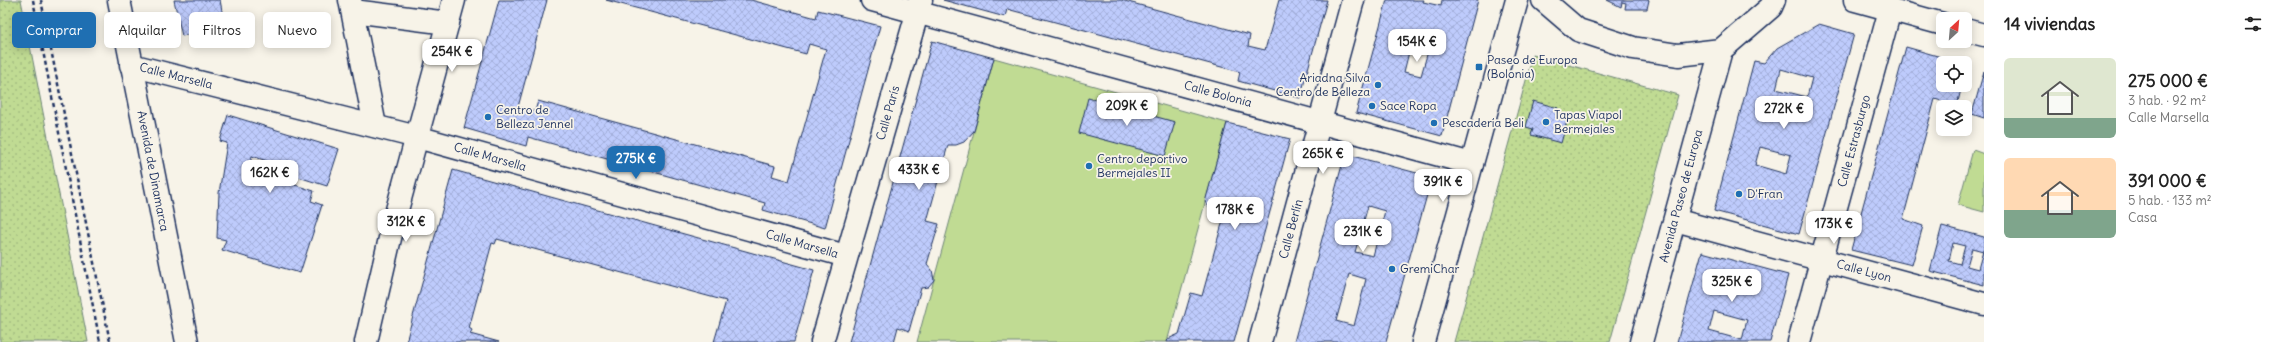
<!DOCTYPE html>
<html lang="es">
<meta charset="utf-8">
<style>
:root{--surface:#fff;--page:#f2f2f2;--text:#222;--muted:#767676;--accent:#1f6fb2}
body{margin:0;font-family:Delius,sans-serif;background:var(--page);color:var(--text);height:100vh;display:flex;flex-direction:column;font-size:15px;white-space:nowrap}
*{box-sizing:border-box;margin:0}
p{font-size:13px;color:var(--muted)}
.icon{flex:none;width:22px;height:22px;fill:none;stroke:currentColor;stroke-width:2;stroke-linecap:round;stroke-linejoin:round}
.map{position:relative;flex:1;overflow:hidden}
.sheet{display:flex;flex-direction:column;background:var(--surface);width:300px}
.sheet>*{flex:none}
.top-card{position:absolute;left:12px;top:12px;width:380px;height:36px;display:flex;gap:8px}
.needle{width:26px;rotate:26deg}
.buttons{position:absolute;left:1936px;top:12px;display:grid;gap:8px}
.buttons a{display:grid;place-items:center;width:36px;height:36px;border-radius:6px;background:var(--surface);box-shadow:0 2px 10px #0003;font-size:20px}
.price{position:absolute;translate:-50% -34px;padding:0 9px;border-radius:8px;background:#fff;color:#222;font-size:13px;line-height:26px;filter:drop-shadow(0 1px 2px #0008)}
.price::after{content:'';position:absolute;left:50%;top:24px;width:12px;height:9px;margin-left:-6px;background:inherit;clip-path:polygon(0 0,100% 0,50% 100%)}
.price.selected{background:var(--accent);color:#fff}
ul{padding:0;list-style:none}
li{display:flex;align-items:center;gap:12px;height:100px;padding:0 20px}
li span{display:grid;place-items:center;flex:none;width:112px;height:80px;border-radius:6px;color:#555}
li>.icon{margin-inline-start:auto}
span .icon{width:48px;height:48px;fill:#fffc;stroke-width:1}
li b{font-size:17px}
h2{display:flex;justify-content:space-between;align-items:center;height:48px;padding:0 20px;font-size:17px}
.pill{padding:0 14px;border-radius:6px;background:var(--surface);box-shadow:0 2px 10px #0003;font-size:14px;line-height:36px}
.pill.selected{background:var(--accent);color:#fff}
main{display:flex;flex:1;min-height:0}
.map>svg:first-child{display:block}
.grass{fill:url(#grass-dots);stroke:#6e8578}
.garden{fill:#c0db93;stroke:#6e8578}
.building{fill:url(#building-cross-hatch);stroke:#1b2f5e;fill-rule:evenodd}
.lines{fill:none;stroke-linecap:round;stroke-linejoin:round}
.minor-casing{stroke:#1b2f5e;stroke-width:25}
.tertiary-casing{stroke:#1b2f5e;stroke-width:25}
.secondary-casing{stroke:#1b2f5e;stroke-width:25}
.path{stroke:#1b2f5e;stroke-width:2.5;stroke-dasharray:4 3;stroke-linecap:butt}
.minor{stroke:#f7f3e8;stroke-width:22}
.tertiary{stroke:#f7f3e8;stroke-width:22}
.secondary{stroke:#f7f3e8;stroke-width:22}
.poi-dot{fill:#1f6fb2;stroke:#f7f3e8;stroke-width:1.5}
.labels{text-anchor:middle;stroke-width:3.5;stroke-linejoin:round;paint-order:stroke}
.poi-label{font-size:12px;fill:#1b2f5e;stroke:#f7f3e8;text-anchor:start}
.street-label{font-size:12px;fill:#1b2f5e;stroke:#f7f3e8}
</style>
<main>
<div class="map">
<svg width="1984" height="342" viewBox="0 0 1984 342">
<defs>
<pattern id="grass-dots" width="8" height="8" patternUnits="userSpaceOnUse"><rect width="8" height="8" fill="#c0db93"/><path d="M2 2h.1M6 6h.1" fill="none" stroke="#a4bc81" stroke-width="1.8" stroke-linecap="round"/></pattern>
<pattern id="building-cross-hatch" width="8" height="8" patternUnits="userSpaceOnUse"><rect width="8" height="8" fill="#becbfc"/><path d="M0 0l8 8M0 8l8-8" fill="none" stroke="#a3afda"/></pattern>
</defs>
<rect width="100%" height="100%" fill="#f7f3e8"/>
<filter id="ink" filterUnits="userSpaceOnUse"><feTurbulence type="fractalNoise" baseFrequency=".025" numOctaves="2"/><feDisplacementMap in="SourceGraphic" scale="8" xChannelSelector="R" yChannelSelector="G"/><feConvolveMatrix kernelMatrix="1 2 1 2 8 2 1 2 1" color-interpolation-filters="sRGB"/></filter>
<g filter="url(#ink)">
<g class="grass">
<polygon points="0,0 21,0 88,342 0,342"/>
<polygon points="1533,55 1678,95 1610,342 1454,342"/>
</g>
<g class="garden">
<polygon points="994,58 1227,123 1167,342 917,342"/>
<polygon points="1973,150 1984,154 1984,212 1958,205"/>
</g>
<g class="building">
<polygon points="174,0 220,0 225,27 182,36"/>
<polygon points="499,0 547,0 518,107 535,111 538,101 775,166 772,176 789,181 826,49 809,44 806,54 606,0 751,0 816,18 818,10 880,26 825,228 763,210 765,203 528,137 526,146 464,128"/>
<polygon points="943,0 1121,0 1250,35 1248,46 1265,50 1279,0 1327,0 1300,98 1238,81 1240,72 1007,9 1005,17"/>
<path d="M1387,0H1424L1423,2L1441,6L1442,0H1478L1442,136L1356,113ZM1414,32L1432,37L1421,76L1404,72Z"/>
<polygon points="1607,0 1649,0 1647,9 1625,9 1626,3 1622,2 1621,7"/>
<path d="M1819,24L1854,34L1799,234L1714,211L1754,61L1764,63L1777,48ZM1781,69L1812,78L1807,97L1776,89ZM1760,147L1791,155L1786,174L1755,165Z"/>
<polygon points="932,41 994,58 974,131 964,142 956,145 948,145 927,221 939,224 927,264 932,270 934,280 928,287 921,288 909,331 898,327 894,342 849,342"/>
<polygon points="1906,47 1962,63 1943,63 1943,85 1962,85 1957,106 1935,99 1903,219 1923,226 1912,265 1851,250"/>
<polygon points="1984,71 1984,118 1972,114"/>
<polygon points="1088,98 1175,122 1165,156 1079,133"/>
<polygon points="1533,101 1558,108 1556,115 1568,118 1561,143 1531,135 1533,129 1526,127"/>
<polygon points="228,115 339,149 327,186 276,170 276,164 252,156 248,170 314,191 311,201 322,205 300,273 222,250 226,240 217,238 219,193 227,143 220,141"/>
<polygon points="1227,123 1290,139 1234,342 1167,342 1168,339 1179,334 1191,293 1202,296 1223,220 1217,218 1205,202"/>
<path d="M1345,154L1432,177L1386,342H1294ZM1368,206L1385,211L1373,256L1355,252ZM1349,274L1366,279L1354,326L1336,321Z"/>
<polygon points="453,170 814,270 794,342 714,342 726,301 497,239 495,244 492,243 469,328 472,330 470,334 499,342 406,342"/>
<path d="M1942,226L1984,237V285L1930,271ZM1953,243L1965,246L1960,264L1949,261ZM1972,248L1983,251L1978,269L1967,266Z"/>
<path d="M1702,252L1788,275L1770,342H1677ZM1714,311L1747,320L1742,340L1709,331Z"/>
</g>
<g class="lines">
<defs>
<g id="minor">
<polyline points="350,0 375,126"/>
<polyline points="872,0 1472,164"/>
<polyline points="353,11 448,23"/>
<polyline points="131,65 417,137 846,256"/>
<polyline points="1675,220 1984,304"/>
<polyline points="822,342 921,0"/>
<polyline points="1260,342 1353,0"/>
<polyline points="1799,342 1890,10"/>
</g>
<g id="tertiary">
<polyline points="1543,0 1578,30 1633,48 1678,55 1721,50 1771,7 1774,0"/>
<polyline points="1855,0 1943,24"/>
<polyline points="1965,30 1984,35"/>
<polyline points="1423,342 1517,0"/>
<polyline points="1641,342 1721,50"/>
</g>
<g id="secondary">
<polyline points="119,0 187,342"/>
<polyline points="366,342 394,221 454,0"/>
</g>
</defs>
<use href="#minor" class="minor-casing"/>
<use href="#tertiary" class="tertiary-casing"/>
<use href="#secondary" class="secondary-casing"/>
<g class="path">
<polyline points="33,0 100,342"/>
<polyline points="41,0 110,342"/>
</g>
<use href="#minor" class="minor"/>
<use href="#tertiary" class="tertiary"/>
<use href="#secondary" class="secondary"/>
</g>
</g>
<g class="poi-dot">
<rect x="1475" y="63" width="8" height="8" rx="2"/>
<circle cx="1378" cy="85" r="4"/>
<circle cx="1372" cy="106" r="4"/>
<circle cx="488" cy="117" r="4"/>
<circle cx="1546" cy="122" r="4"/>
<circle cx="1434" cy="123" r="4"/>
<circle cx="1089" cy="166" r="4"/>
<circle cx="1739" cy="194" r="4"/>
<circle cx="1392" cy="269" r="4"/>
</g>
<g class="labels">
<g class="poi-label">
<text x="1487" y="64">Paseo de Europa<tspan x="1487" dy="14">(Bolonia)</tspan></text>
<text x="1370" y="82" text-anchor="end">Ariadna Silva<tspan x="1370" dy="14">Centro de Belleza</tspan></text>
<text x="1380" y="110">Sace Ropa</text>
<text x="496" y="114">Centro de<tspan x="496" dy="14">Belleza Jennel</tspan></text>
<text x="1554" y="119">Tapas Viapol<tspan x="1554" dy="14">Bermejales</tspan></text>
<text x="1442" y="127">Pescadería Beli</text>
<text x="1097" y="163">Centro deportivo<tspan x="1097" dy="14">Bermejales II</tspan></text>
<text x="1747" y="198">D'Fran</text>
<text x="1400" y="273">GremiChar</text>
</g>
<g class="street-label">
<text transform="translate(176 76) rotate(14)" y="4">Calle Marsella</text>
<text transform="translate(1218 94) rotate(15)" y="4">Calle Bolonia</text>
<text transform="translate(888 113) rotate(-74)" y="4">Calle París</text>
<text transform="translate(1854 141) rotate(-75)" y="4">Calle Estrasburgo</text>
<text transform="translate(490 157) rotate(16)" y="4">Calle Marsella</text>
<text transform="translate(153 171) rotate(79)" y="4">Avenida de Dinamarca</text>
<text transform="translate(1681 196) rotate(-75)" y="4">Avenida Paseo de Europa</text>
<text transform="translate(1291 229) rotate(-75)" y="4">Calle Berlín</text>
<text transform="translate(802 244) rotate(16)" y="4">Calle Marsella</text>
<text transform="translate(1864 271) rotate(15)" y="4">Calle Lyon</text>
</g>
</g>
</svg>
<div class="buttons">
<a><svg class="needle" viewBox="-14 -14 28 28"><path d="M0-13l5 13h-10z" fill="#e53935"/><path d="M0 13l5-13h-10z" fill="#767676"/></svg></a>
<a><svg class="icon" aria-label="locate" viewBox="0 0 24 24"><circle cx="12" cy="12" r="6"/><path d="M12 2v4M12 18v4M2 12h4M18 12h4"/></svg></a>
<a><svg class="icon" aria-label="layers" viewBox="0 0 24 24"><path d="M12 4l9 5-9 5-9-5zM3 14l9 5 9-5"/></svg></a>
</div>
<b class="price" style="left:1417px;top:63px">154K €</b>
<b class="price" style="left:452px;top:73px">254K €</b>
<b class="price" style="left:1127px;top:127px">209K €</b>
<b class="price" style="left:1784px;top:130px">272K €</b>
<b class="price" style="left:1323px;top:175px">265K €</b>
<b class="price selected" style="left:636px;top:180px">275K €</b>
<b class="price" style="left:919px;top:191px">433K €</b>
<b class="price" style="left:270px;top:194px">162K €</b>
<b class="price" style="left:1443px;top:203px">391K €</b>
<b class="price" style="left:1235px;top:231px">178K €</b>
<b class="price" style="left:406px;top:243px">312K €</b>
<b class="price" style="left:1834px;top:245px">173K €</b>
<b class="price" style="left:1363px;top:253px">231K €</b>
<b class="price" style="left:1732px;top:303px">325K €</b>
<div class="top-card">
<a class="pill selected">Comprar</a>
<a class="pill">Alquilar</a>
<a class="pill">Filtros</a>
<a class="pill">Nuevo</a>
</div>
</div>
<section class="sheet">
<h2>14 viviendas<svg class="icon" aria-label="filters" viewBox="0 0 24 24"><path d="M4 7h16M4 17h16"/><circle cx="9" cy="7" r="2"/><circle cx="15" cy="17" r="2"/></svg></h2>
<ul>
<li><span style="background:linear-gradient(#dfe7d0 75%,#7fa58c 0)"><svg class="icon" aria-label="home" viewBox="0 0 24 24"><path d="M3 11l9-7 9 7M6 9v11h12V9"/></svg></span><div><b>275 000 €</b><p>3 hab. · 92 m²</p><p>Calle Marsella</p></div></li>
<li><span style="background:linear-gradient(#ffd9b3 65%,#7fa58c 0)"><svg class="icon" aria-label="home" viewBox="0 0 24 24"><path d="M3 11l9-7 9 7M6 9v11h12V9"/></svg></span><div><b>391 000 €</b><p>5 hab. · 133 m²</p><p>Casa</p></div></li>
</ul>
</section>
</main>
